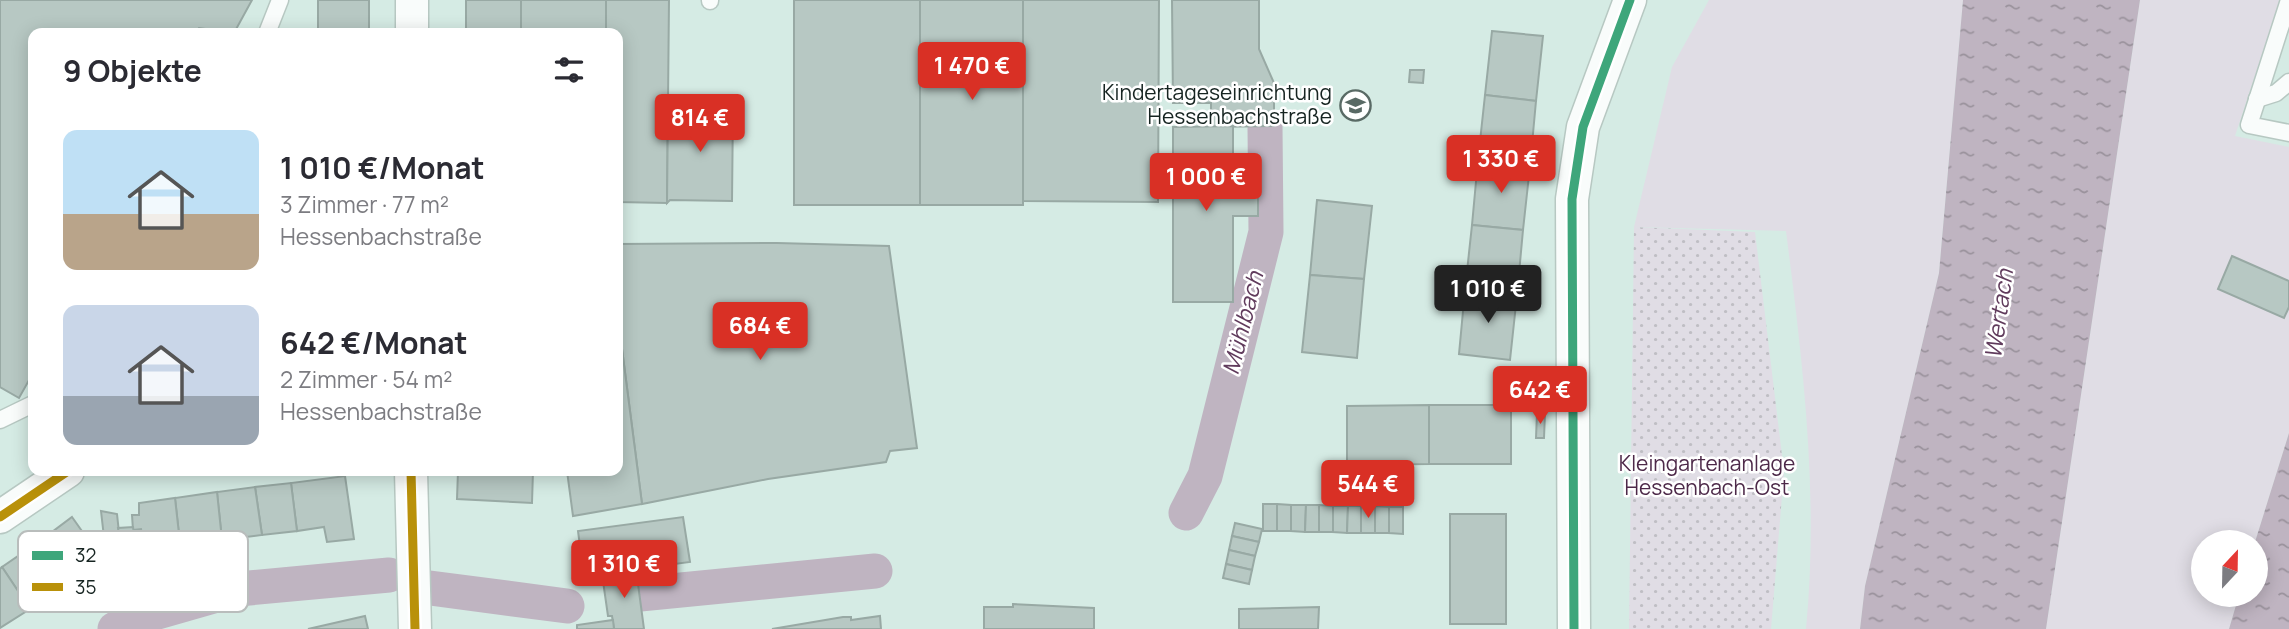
<!DOCTYPE html>
<html lang="de">
<meta charset="utf-8">
<style>
:root{--surface:#fff;--page:#f7f7f7;--text:#2b2b33;--muted:#7c7c81;--accent:#d93025}
body{margin:0;font-family:Manrope,sans-serif;background:var(--page);color:var(--text);height:100vh;display:flex;flex-direction:column;font-size:26px;white-space:nowrap}
*{box-sizing:border-box;margin:0}
p{font-size:23px;color:var(--muted)}
.icon{flex:none;width:38px;height:38px;fill:none;stroke:currentColor;stroke-width:2;stroke-linecap:round;stroke-linejoin:round}
.map{position:relative;flex:1;overflow:hidden}
.panel{position:absolute;left:28px;top:28px;width:595px;height:448px;display:flex;flex-direction:column;background:var(--surface);border-radius:14px;box-shadow:0 4px 18px #0003}
.panel>*{flex:none}
.needle{width:46px;rotate:22deg}
.controls{position:absolute;left:2191px;top:530px;display:grid;gap:14px}
.controls a{display:grid;place-items:center;width:77px;height:77px;border-radius:50%;background:var(--surface);box-shadow:0 4px 18px #0003;font-size:35px}
.price{position:absolute;translate:-50% -60px;padding:0 16px;border-radius:7px;background:var(--accent);color:#fff;font-size:23px;line-height:46px;filter:drop-shadow(0 2px 4px #0008)}
.price::after{content:'';position:absolute;left:50%;top:42px;width:21px;height:16px;margin-left:-10px;background:inherit;clip-path:polygon(0 0,100% 0,50% 100%)}
.price.on{background:#222;color:#fff}
ul{padding:0;list-style:none}
li{display:flex;align-items:center;gap:21px;height:175px;padding:0 35px}
li span{display:grid;place-items:center;flex:none;width:196px;height:140px;border-radius:14px;color:#555}
li>.icon{margin-inline-start:auto}
span .icon{width:84px;height:84px;fill:#fffc;stroke-width:1}
li b{font-size:30px}
h2{display:flex;justify-content:space-between;align-items:center;height:84px;padding:0 35px;font-size:30px}
.map>svg:first-child{display:block}
.grass{fill:url(#grass-dots)}
.park{fill:#e0dde5}
.water{fill:url(#water-ripples)}
.lines{fill:none;stroke-linecap:round;stroke-linejoin:round}
.canal{stroke:#bfb4c1;stroke-width:35}
.building{fill:#b7c8c3;stroke:#98a9a4;stroke-width:2}
.lane-casing{stroke:#b7c8c2;stroke-width:19}
.street-casing{stroke:#b7c8c2;stroke-width:35}
.lane{stroke:#f9fcfb;stroke-width:16}
.street{stroke:#f9fcfb;stroke-width:32}
.bus-1-casing{stroke:#fff;stroke-width:14}
.bus-2-casing{stroke:#fff;stroke-width:14}
.bus-1{stroke:#3ea67b;stroke-width:9}
.bus-2{stroke:#b9910a;stroke-width:9}
.labels{text-anchor:middle;stroke-width:5;stroke-linejoin:round;paint-order:stroke}
.poi-label{font-size:21px;fill:#162421;stroke:#fff;text-anchor:end}
.park-label{font-size:21px;fill:#4d2949;stroke:#fff}
.water-label{font-size:23px;font-style:italic;fill:#603b5c;stroke:#fff}
.key{fill:#fff;stroke:#b9bdbc;stroke-width:2}
.key-label{font-size:19px;fill:#162421}
</style>
<div class="map">
<svg width="2289" height="629" viewBox="0 0 2289 629">
<defs>
<pattern id="grass-dots" width="8" height="8" patternUnits="userSpaceOnUse" patternTransform="scale(1.75)"><rect width="8" height="8" fill="#e0dde5"/><path d="M2 2h.1M6 6h.1" fill="none" stroke="#bfbec4" stroke-width="1.8" stroke-linecap="round"/></pattern>
<pattern id="water-ripples" width="26" height="14" patternUnits="userSpaceOnUse" patternTransform="scale(1.75)"><rect width="26" height="14" fill="#bfb4c1"/><path d="M2 4q2-2 4 0t4 0M15 11q2-2 4 0t4 0" fill="none" stroke="#9a929c"/></pattern>
</defs>
<rect width="100%" height="100%" fill="#d5ebe4"/>
<polygon class="grass" points="1634,227 1755,232 1784,472 1771,629 1629,629"/>
<g class="park">
<path d="M1709,0H1963L1939,273L1865,586L1860,629H1806C1819,495 1803,364 1786,231L1634,227L1672,67Z"/>
<polygon points="2140,0 2280,0 2235,136 2289,147 2289,433 2255,542 2203,542 2203,595 2239,595 2229,629 2046,629"/>
</g>
<g class="water">
<polygon points="1963,0 2140,0 2046,629 1860,629 1865,586 1939,273"/>
<polygon points="2289,433 2289,629 2229,629 2239,595 2256,595 2255,542"/>
</g>
<g class="lines">
<g class="canal">
<polyline points="1186,513 1205,476 1266,232 1265,127"/>
<polyline points="430,588 567,606"/>
<polyline points="640,594 875,571"/>
<polyline points="115,629 147,615 238,589 389,575"/>
</g>
</g>
<g class="building">
<polygon points="0,0 252,0 234,33 199,28 196,33 33,33 33,373 19,398 0,387"/>
<rect x="318" y="0" width="51" height="33"/>
<rect x="466" y="0" width="55" height="33"/>
<rect x="521" y="0" width="85" height="33"/>
<polygon points="606,0 669,0 667,203 618,202 618,33 606,33"/>
<rect x="794" y="0" width="126" height="205"/>
<rect x="920" y="0" width="103" height="205"/>
<polygon points="1023,0 1159,0 1158,202 1023,201"/>
<polygon points="1172,0 1259,0 1259,49 1274,83 1274,126 1211,127 1211,103 1173,103"/>
<polygon points="1492,31 1543,36 1536,101 1485,95"/>
<polygon points="1410,70 1424,70 1423,83 1409,82"/>
<polygon points="1485,95 1536,101 1530,166 1478,160"/>
<polygon points="733,106 732,201 670,200 667,203 668,107"/>
<polygon points="1233,126 1233,179 1258,179 1258,216 1233,216 1233,302 1173,302 1173,127"/>
<polygon points="1478,160 1530,166 1523,230 1472,225"/>
<polygon points="1317,200 1372,206 1364,279 1310,275"/>
<polygon points="1472,225 1523,230 1517,295 1465,290"/>
<polygon points="777,243 889,246 917,448 890,451 886,462 768,479 642,504 618,318 618,244"/>
<polygon points="2232,256 2289,281 2289,307 2284,318 2218,289"/>
<polygon points="1310,275 1364,279 1357,358 1302,352"/>
<polygon points="1465,290 1517,295 1510,360 1459,354"/>
<polygon points="618,318 642,504 573,516 567,471 618,471"/>
<rect x="1429" y="405" width="82" height="59"/>
<polygon points="1429,405 1429,464 1347,465 1347,406"/>
<polygon points="1537,413 1545,413 1544,438 1536,438"/>
<polygon points="458,471 533,471 532,503 457,499"/>
<polygon points="345,476 354,539 327,542 324,527 297,531 291,483"/>
<polygon points="291,483 297,531 262,535 255,487"/>
<polygon points="255,487 262,535 222,540 217,492"/>
<polygon points="217,492 222,540 180,543 175,498"/>
<polygon points="175,498 180,543 144,548 141,529 133,530 132,515 139,515 139,503"/>
<rect x="1263" y="504" width="14" height="27"/>
<polygon points="1277,504 1291,505 1291,531 1277,531"/>
<polygon points="1291,505 1306,505 1305,532 1291,531"/>
<polygon points="1306,505 1319,505 1319,532 1305,532"/>
<polygon points="1319,505 1333,506 1333,532 1319,532"/>
<polygon points="1333,506 1348,506 1347,533 1333,532"/>
<polygon points="1348,506 1361,506 1361,533 1347,533"/>
<rect x="1361" y="506" width="14" height="27"/>
<polygon points="1375,506 1389,507 1389,533 1375,533"/>
<polygon points="1389,507 1403,507 1403,534 1389,533"/>
<polygon points="101,511 117,514 120,542 105,546"/>
<rect x="1450" y="514" width="56" height="110"/>
<polygon points="72,517 101,558 68,580 40,541"/>
<polygon points="683,517 690,562 584,576 578,531"/>
<polygon points="1235,523 1262,529 1259,542 1232,536"/>
<polygon points="133,527 137,556 123,559 118,528"/>
<polygon points="1232,536 1259,542 1255,556 1229,550"/>
<polygon points="40,541 68,580 30,609 2,567"/>
<polygon points="1229,550 1255,556 1252,570 1226,564"/>
<polygon points="1226,564 1252,570 1249,584 1223,578"/>
<polygon points="2,567 30,609 0,628 0,569"/>
<polygon points="636,569 644,629 614,629 612,616 608,616 602,574"/>
<polygon points="1013,604 1094,608 1094,629 984,629 984,607 1013,607"/>
<polygon points="1319,607 1318,629 1239,629 1239,609"/>
<polygon points="365,616 368,629 308,629"/>
<polygon points="880,616 881,629 772,629 843,617 851,617 851,620"/>
<polygon points="613,620 614,629 577,629 577,625"/>
</g>
<g class="lines">
<defs>
<g id="lane">
<polyline points="710,0 710,1"/>
<polyline points="2289,0 2249,125 2289,133"/>
<polyline points="267,33 280,0"/>
<polyline points="2257,99 2276,93 2289,82"/>
<polyline points="0,420 33,404"/>
</g>
<g id="street">
<polyline points="412,33 412,0"/>
<polyline points="411,471 415,629"/>
<polyline points="0,517 68,471"/>
<polyline points="1574,629 1572,199 1583,127 1630,0"/>
</g>
</defs>
<use href="#lane" class="lane-casing"/>
<use href="#street" class="street-casing"/>
<use href="#lane" class="lane"/>
<use href="#street" class="street"/>
<defs>
<polyline id="bus-1" points="1574,629 1572,199 1583,127 1630,0"/>
<g id="bus-2">
<polyline points="411,471 415,629"/>
<polyline points="0,517 68,471"/>
</g>
</defs>
<use href="#bus-1" class="bus-1-casing"/>
<use href="#bus-2" class="bus-2-casing"/>
<use href="#bus-1" class="bus-1"/>
<use href="#bus-2" class="bus-2"/>
</g>
<defs>
<symbol id="school-ring" viewBox="-11 -11 22 22"><circle r="9.5" fill="#fff" stroke="#596a65" stroke-width="1.5"/><path d="M0-5L7-2L0 1L-7-2ZM-4 1L0 2.5L4 1V4Q0 6-4 4Z" fill="#596a65"/></symbol>
</defs>
<g fill-rule="evenodd">
<use href="#school-ring" x="1338" y="88" width="35" height="35"/>
</g>
<g class="labels">
<g class="poi-label">
<text x="1332" y="100">Kindertageseinrichtung<tspan x="1332" dy="24">Hessenbachstraße</tspan></text>
</g>
<g class="park-label">
<text x="1707" y="471">Kleingartenanlage<tspan x="1707" dy="24">Hessenbach-Ost</tspan></text>
</g>
<g class="water-label">
<text transform="translate(1999 314) rotate(-82)" y="8">Wertach</text>
<text transform="translate(1243 323) rotate(-76)" y="8">Mühlbach</text>
</g>
</g>
<rect x="18" y="531" width="230" height="81" rx="10" class="key"/>
<rect x="32" y="551" width="31" height="9" fill="#3ea67b"/>
<rect x="32" y="583" width="31" height="8" fill="#b9910a"/>
<g class="key-label">
<text x="75" y="562">32</text>
<text x="75" y="594">35</text>
</g>
</svg>
<div class="controls">
<a><svg class="needle" viewBox="-14 -14 28 28"><path d="M0-13l5 13h-10z" fill="#e53935"/><path d="M0 13l5-13h-10z" fill="#7c7c81"/></svg></a>
</div>
<b class="price" style="left:972px;top:102px">1 470 €</b>
<b class="price" style="left:700px;top:154px">814 €</b>
<b class="price" style="left:1501px;top:195px">1 330 €</b>
<b class="price" style="left:1206px;top:213px">1 000 €</b>
<b class="price on" style="left:1488px;top:325px">1 010 €</b>
<b class="price" style="left:760px;top:362px">684 €</b>
<b class="price" style="left:1540px;top:426px">642 €</b>
<b class="price" style="left:1368px;top:520px">544 €</b>
<b class="price" style="left:624px;top:600px">1 310 €</b>
<section class="panel">
<h2>9 Objekte<svg class="icon" aria-label="filters" viewBox="0 0 24 24"><path d="M4 7h16M4 17h16"/><circle cx="9" cy="7" r="2"/><circle cx="15" cy="17" r="2"/></svg></h2>
<ul>
<li><span style="background:linear-gradient(#bfe0f5 60%,#b9a48a 0)"><svg class="icon" aria-label="home" viewBox="0 0 24 24"><path d="M3 11l9-7 9 7M6 9v11h12V9"/></svg></span><div><b>1 010 €/Monat</b><p>3 Zimmer · 77 m²</p><p>Hessenbachstraße</p></div></li>
<li><span style="background:linear-gradient(#c9d6e8 65%,#9aa5b1 0)"><svg class="icon" aria-label="home" viewBox="0 0 24 24"><path d="M3 11l9-7 9 7M6 9v11h12V9"/></svg></span><div><b>642 €/Monat</b><p>2 Zimmer · 54 m²</p><p>Hessenbachstraße</p></div></li>
</ul>
</section>
</div>
